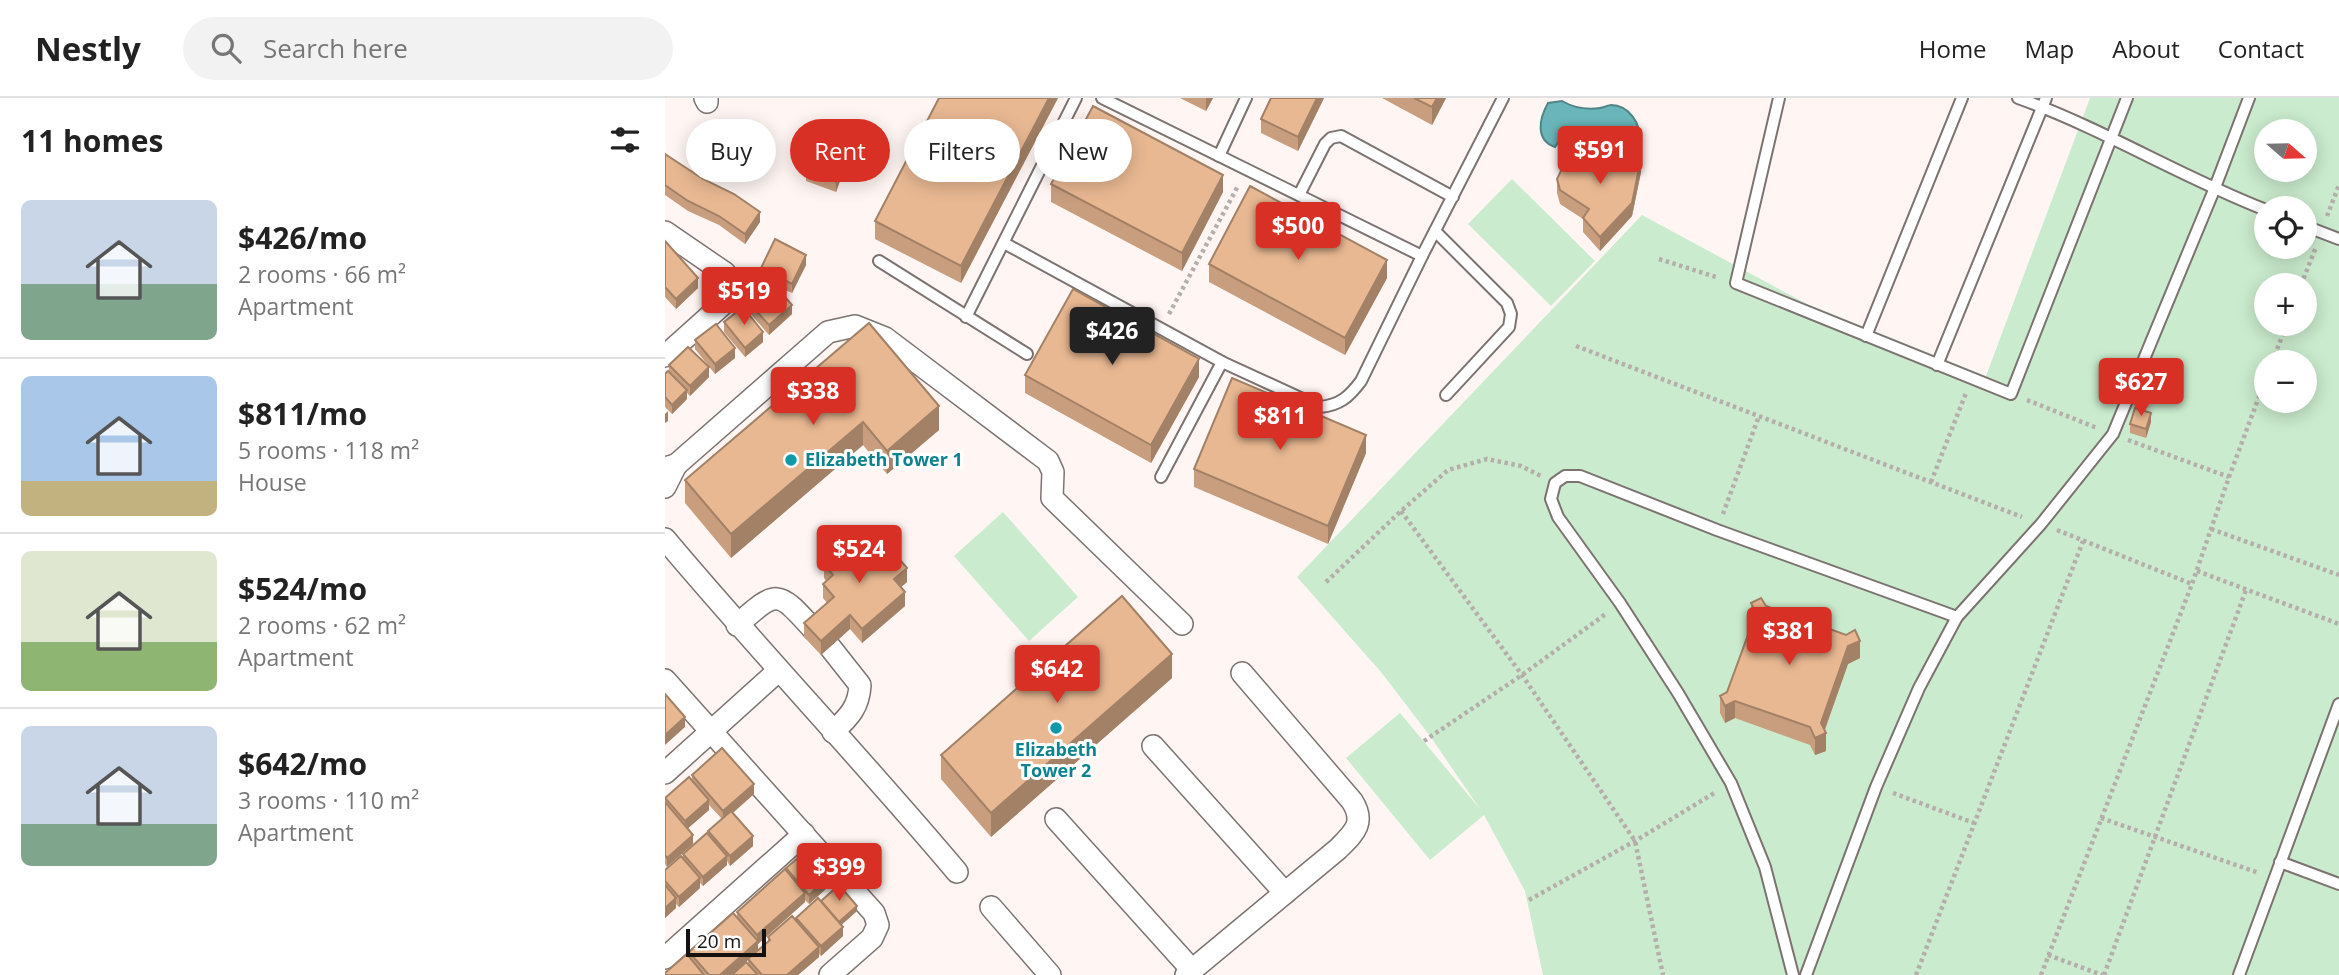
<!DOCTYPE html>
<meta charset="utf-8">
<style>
:root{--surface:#fff;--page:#f2f2f2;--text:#222;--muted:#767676;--line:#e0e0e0;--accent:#d93025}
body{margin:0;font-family:"Open Sans",sans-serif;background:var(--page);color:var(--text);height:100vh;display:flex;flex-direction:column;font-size:26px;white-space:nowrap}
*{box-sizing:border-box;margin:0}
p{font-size:23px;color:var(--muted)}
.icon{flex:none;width:38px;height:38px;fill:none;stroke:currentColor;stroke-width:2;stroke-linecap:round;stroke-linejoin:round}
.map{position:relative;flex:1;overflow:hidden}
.panel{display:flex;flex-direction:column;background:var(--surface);width:665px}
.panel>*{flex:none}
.banner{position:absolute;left:21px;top:21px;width:665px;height:63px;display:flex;gap:14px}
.needle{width:46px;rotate:110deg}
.controls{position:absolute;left:1589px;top:21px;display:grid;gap:14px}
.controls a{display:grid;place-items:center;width:63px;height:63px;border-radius:50%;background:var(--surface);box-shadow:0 4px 18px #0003;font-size:35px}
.scale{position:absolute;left:21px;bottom:18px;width:80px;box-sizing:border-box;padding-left:7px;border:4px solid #141110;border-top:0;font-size:19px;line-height:24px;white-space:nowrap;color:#141110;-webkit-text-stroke:5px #fff;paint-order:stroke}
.price{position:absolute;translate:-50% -60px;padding:0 16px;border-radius:7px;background:var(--accent);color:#fff;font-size:23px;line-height:46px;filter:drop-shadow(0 2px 4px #0008)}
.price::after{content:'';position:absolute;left:50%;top:42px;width:21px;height:16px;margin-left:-10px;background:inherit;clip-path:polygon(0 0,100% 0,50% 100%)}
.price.selected{background:#222;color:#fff}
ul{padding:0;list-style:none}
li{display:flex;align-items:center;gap:21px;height:175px;padding:0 21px}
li+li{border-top:2px solid var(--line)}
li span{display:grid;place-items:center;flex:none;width:196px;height:140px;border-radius:10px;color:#555}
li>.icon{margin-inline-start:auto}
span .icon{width:84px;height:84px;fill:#fffc;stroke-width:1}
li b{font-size:30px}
h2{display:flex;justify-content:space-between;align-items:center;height:84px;padding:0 21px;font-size:30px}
.chip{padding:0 24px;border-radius:32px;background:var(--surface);box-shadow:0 4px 18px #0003;font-size:24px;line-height:63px}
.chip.selected{background:var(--accent);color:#fff}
header{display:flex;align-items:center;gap:42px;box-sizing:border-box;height:98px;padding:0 35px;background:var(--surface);border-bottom:2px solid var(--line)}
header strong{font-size:33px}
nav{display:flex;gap:38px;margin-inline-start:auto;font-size:24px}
.search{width:490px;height:63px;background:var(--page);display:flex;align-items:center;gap:18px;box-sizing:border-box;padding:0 24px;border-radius:38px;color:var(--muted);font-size:26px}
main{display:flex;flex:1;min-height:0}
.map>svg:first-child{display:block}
.green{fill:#caebcd;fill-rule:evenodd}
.water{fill:#6ab5b9;stroke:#508486;stroke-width:2}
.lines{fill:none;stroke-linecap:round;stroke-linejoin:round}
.service-casing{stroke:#7c7370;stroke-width:14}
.minor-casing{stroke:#7c7370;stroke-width:24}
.path{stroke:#b5aeab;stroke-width:4.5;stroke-dasharray:3.5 3.5;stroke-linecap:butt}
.service{stroke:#fff;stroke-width:10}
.minor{stroke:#fff;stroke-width:21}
.wall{fill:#c89e7e}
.shaded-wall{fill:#a28166}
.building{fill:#e8b892;stroke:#a28166;stroke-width:2}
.culture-dot{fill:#0f9aa8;stroke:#fff;stroke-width:2.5}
.labels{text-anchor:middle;stroke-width:6;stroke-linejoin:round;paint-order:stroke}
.culture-label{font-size:18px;font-weight:bold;fill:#0d838f;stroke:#fff;text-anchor:start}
</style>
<header>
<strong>Nestly</strong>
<div class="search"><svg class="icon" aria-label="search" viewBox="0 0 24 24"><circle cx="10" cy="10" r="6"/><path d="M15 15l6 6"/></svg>Search here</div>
<nav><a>Home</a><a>Map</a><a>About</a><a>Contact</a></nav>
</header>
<main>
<section class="panel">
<h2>11 homes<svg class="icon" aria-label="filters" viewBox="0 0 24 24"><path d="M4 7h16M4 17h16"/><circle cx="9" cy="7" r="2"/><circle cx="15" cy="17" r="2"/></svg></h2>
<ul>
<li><span style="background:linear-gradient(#c9d6e8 60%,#7fa58c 0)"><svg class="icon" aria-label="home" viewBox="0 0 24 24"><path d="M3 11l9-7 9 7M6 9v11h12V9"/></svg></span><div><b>$426/mo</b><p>2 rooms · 66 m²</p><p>Apartment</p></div></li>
<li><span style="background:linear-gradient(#a9c7e8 75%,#c2b280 0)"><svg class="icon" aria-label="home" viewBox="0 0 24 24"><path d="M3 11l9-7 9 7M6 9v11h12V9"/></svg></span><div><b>$811/mo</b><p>5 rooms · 118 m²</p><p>House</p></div></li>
<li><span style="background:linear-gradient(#dfe7d0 65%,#8fb573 0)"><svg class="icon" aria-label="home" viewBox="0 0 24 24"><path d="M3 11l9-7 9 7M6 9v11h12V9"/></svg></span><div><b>$524/mo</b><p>2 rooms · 62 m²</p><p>Apartment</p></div></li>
<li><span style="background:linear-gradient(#c9d6e8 70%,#7fa58c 0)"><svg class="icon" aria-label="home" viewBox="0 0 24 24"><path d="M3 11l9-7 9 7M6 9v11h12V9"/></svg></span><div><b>$642/mo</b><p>3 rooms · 110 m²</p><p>Apartment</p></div></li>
</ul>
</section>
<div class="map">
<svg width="1674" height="877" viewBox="0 0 1674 877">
<rect width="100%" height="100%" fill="#fff6f3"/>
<g class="green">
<path d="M1425,0H1674V877H878L860,793L819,717L765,762L681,660L735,615L815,711L765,638L716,574L632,479L977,117L1140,205L1321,278ZM1601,33H1640V72H1601ZM1601,110H1640V149H1601ZM1601,187H1640V226H1601ZM1601,264H1640V303H1601Z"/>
<polygon points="847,81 930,163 886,208 803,126"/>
<polygon points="338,414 413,499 364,543 289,458"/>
</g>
<path class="water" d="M897,3C909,10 921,12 935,10C936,10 945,7 946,7C963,7 978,26 973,43C971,47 965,52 963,56C942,61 946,58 931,49C927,47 923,47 920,45C912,39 911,35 900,34L890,49C870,42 874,21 883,5Z"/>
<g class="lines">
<defs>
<g id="service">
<polyline points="437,0 757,158"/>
<polyline points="1114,0 1071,185 1346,296 1462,0"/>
<path d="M1353,0C1439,31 1516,79 1601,112"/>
<polyline points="554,58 581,0"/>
<polyline points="634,97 660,46 666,40 676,38 788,99"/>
<polyline points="1640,128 1674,141"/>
<polyline points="770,133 842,205 846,216 844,229 781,297"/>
<path d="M339,145L557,264L655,309C675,307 684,299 696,283L757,158L838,0"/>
<polyline points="214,163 362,256"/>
<polyline points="301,219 411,0"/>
<polyline points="1201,238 1297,0"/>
<polyline points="1272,267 1381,0"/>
<polyline points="496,379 557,264"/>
<polyline points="1615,764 1674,786"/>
<polyline points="1128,877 1100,769 1066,685 1013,595 955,505 893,419 886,401 890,385 900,378 915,378 1052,432 1292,519"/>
<polyline points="1141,877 1211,689 1254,590 1292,519 1376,426 1448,336 1549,92 1584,0"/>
<polyline points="1574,877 1674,606"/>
</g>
<g id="minor">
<polyline points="40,0 42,4 42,0"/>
<polyline points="0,134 60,175 64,191 57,207 0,258"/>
<polyline points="11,367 163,234 190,228 220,240 383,363 388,374 387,400 517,526"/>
<polyline points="0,370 11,367 0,389"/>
<path d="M0,441C95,554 197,661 292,774"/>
<path d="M72,527C112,492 112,491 148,531"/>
<path d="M165,549L195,587C194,609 184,619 168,634"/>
<polyline points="0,582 209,815 213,827 207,840 165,877"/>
<polyline points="488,648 620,795"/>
<polyline points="0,675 113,573"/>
<polyline points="391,721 527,872"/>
<polyline points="326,809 385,877"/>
<polyline points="0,860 139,736"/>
<path d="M521,877L673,751C689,735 701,725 687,703L577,575"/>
</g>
</defs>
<use href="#service" class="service-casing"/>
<use href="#minor" class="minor-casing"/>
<g class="path">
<polyline points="1662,118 1674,87"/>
<polyline points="994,161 1054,180"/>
<polyline points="1636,187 1651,149"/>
<polyline points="504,216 573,88"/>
<polyline points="911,248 1357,419"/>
<polyline points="1607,264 1622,226"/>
<polyline points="1362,302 1432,330"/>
<polyline points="1463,342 1564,379"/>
<polyline points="1266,384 1301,295"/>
<polyline points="736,413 857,577 970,743 998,877"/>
<polyline points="1058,416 1094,318"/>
<polyline points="1546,431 1674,477"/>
<polyline points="1392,432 1527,486"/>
<polyline points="1532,473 1674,526"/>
<polyline points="661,484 736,413 783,372 822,361 856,368 876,378"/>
<polyline points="759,643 857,577 942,515"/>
<polyline points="1228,695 1309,725"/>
<polyline points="1436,720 1594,775"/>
<polyline points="864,802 970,743 1051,694"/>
<polyline points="1383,857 1437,877"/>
<polyline points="1251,877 1418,443"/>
<polyline points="1376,877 1527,486 1564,379 1601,280"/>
<polyline points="1439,877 1581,492"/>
</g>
<use href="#service" class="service"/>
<use href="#minor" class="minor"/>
</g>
<g class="wall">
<polygon points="393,0 296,185 210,141 210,123"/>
<polygon points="515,0 548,0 541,13"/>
<polygon points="606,0 659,0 633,53 596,35 596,21"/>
<polygon points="717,0 781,0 767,27"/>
<polygon points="0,56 95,124 80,146 54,127 23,113 0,97"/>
<polygon points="180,69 171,94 141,83 141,73"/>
<polygon points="976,74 967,118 935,153 918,134 918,121 895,106 892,95 892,81"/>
<polygon points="386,86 558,94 517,173 386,104"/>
<polygon points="0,143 33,190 11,211 0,199"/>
<polygon points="544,166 722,180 680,257 544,184"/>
<polygon points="141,167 127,195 109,187 127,216 104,237 82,212 82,203 103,183 96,180 96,170"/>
<polygon points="59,224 98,244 80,259 59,234"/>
<polygon points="204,225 274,332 222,376 198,347 66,460 20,405 20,382"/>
<polygon points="30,242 70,260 50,276 30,251"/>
<polygon points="4,267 44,279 25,298 22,295 22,301 7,316 0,309 0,276 4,275"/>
<polygon points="360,277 534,279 486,365 360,295"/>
<polygon points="1486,324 1481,340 1465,335 1465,326"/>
<polygon points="701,355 663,446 529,389 529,371"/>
<polygon points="201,448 242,484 236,489 240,508 197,545 185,531 156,557 139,539 139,525 162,505 158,500 158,486 161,483 159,480 159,466"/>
<polygon points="1086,505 1101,508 1195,560 1183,566 1160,632 1161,653 1150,657 1145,647 1070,620 1060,625 1055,615 1055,598 1062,594 1087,525 1086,523"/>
<polygon points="507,580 326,739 276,681 276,657"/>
<polygon points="27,677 89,696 68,715 88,748 65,768 62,763 62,767 38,788 35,785 35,790 14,809 11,806 11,810 0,820 0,772 18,760 18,756 43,737 43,733 57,721 44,707 44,712 23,730 2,769 0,766 0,700 27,682"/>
<polygon points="121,770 162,790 144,806 140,802 140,804 93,846 93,852 103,844 103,839 131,823 131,820 156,803 192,813 176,827 178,838 156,858 154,856 154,859 133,877 67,877 83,866 83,862 66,877 0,877 24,859 24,854 72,819 72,814 121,773"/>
</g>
<g class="shaded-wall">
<polygon points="384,0 393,0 296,185 296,168"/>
<polygon points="541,0 548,0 541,13"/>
<polygon points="652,0 659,0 633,53 633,39"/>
<polygon points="772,0 781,0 767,27 767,9"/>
<polygon points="180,59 180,69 171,94 171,84"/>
<polygon points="976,60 976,74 967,118 935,153 935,139"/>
<polygon points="558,77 558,94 517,173 517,155"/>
<polygon points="95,114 95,124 80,146 80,136"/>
<polygon points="141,157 141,167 127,195 127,186"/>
<polygon points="722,162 722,180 680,257 680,240"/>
<polygon points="33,180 33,190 11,211 11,201"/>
<polygon points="127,207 127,216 104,237 104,227"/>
<polygon points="98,234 98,244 80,259 80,250"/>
<polygon points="70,250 70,260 50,276 50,266"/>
<polygon points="534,261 534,279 486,365 486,347"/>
<polygon points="44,269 44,279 25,298 25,288"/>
<polygon points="22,292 22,301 7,316 7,307"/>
<polygon points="274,308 274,332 222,376 222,353"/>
<polygon points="3,313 3,323 0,325 0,316"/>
<polygon points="1486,315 1486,324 1481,340 1481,331"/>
<polygon points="198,324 198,347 66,460 66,436"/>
<polygon points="701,337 701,355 663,446 663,428"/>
<polygon points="242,470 242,484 229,495 229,481"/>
<polygon points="240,494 240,508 197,545 197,531"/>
<polygon points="185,517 185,531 156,557 156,543"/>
<polygon points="1195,543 1195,560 1183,566 1158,636 1161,635 1161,653 1150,657 1150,640 1183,548"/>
<polygon points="507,556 507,580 326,739 326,715"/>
<polygon points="1070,603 1070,620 1060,625 1060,608"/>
<polygon points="20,619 20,629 0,647 0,637"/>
<polygon points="89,686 89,696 58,723 58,713"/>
<polygon points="44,702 44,712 20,733 20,723"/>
<polygon points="28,737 28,746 2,769 2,760"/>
<polygon points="88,738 88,748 65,768 65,758"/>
<polygon points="62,758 62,767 38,788 38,779"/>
<polygon points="35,780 35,790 14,809 14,799"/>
<polygon points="162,780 162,790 144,806 144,797"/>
<polygon points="140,795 140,804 93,846 93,853 66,877 55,877 92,844 92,837"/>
<polygon points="11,800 11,810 0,820 0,810"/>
<polygon points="192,808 192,813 173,830 173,825"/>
<polygon points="178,829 178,838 156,858 156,848"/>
<polygon points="154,849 154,859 133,877 122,877"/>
</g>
<g class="building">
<polygon points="274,0 384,0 296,168 210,123"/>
<polygon points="606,0 652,0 633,39 596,21"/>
<polygon points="749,0 772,0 767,9"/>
<polygon points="428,8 558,77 517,155 386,86"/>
<polygon points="150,48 180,59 171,84 141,73"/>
<polygon points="920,52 949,64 959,56 976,60 967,105 935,139 918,120 924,111 895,92 892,81 905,54"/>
<polygon points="0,56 38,81 69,96 95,114 80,136 54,118 23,103 0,87"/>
<polygon points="585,88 722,162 680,240 544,166"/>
<polygon points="110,141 141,157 127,186 96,170"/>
<polygon points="0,143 33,180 11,201 0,189"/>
<polygon points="105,182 127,207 104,227 82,203"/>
<polygon points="408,191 534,261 486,347 360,277"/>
<polygon points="78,209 98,234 80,250 59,224"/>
<polygon points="204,225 274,308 222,353 198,324 66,436 20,382"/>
<polygon points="51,226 70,250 50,266 30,242"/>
<polygon points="23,249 44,269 25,288 4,267"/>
<polygon points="3,273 22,292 7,307 0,299 0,276"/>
<polygon points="567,280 701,337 663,428 529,371"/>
<polygon points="1470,310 1486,315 1481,331 1465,326"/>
<polygon points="192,437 201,448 213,437 242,470 229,481 240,494 197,531 185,517 156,543 139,525 169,499 158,486 168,477 159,466"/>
<polygon points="457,498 507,556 326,715 276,657"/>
<polygon points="1096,500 1101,508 1181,537 1190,532 1195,543 1183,548 1156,625 1161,635 1150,640 1145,629 1070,603 1060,608 1055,598 1062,594 1091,515 1086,505"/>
<polygon points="0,596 20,619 0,637"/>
<polygon points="57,650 89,686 58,713 27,677"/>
<polygon points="24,679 44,702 20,723 0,700"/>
<polygon points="0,704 28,737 2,760 0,757"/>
<polygon points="66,713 88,738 65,758 43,733"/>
<polygon points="42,735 62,758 38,779 18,756"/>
<polygon points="140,754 162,780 144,797 121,770"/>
<polygon points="16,758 35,780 14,799 0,783 0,772"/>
<polygon points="120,771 140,795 92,837 72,814"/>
<polygon points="0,787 11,800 0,810"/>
<polygon points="174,787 192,808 174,824 156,803"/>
<polygon points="153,800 178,829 156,848 131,820"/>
<polygon points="68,815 93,843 55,877 44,877 24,854"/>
<polygon points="127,818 154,849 122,877 97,877 83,861 105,842 103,839"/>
<polygon points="22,856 39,877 0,877 0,875"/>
<polygon points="81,864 93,877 67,877"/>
</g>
<g class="culture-dot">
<circle cx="126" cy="362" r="7"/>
<circle cx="391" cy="630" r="7"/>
</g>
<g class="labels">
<g class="culture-label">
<text x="140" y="368">Elizabeth Tower 1</text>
<text x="391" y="658" text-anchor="middle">Elizabeth<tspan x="391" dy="21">Tower 2</tspan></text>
</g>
</g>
</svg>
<div class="controls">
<a><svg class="needle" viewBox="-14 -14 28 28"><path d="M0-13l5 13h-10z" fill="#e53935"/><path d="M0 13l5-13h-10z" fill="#767676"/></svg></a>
<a><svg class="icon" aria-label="locate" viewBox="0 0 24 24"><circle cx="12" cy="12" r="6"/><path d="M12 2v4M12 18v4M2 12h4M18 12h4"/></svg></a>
<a>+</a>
<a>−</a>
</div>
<div class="scale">20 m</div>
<b class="price" style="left:935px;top:88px">$591</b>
<b class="price" style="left:633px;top:164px">$500</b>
<b class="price" style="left:79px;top:229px">$519</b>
<b class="price selected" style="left:447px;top:269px">$426</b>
<b class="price" style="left:1476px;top:320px">$627</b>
<b class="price" style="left:148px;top:329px">$338</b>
<b class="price" style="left:615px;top:354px">$811</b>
<b class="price" style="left:194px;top:487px">$524</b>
<b class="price" style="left:1124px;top:569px">$381</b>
<b class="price" style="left:392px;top:607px">$642</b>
<b class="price" style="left:174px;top:805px">$399</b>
<div class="banner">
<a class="chip">Buy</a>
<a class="chip selected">Rent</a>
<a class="chip">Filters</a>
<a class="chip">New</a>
</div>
</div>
</main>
